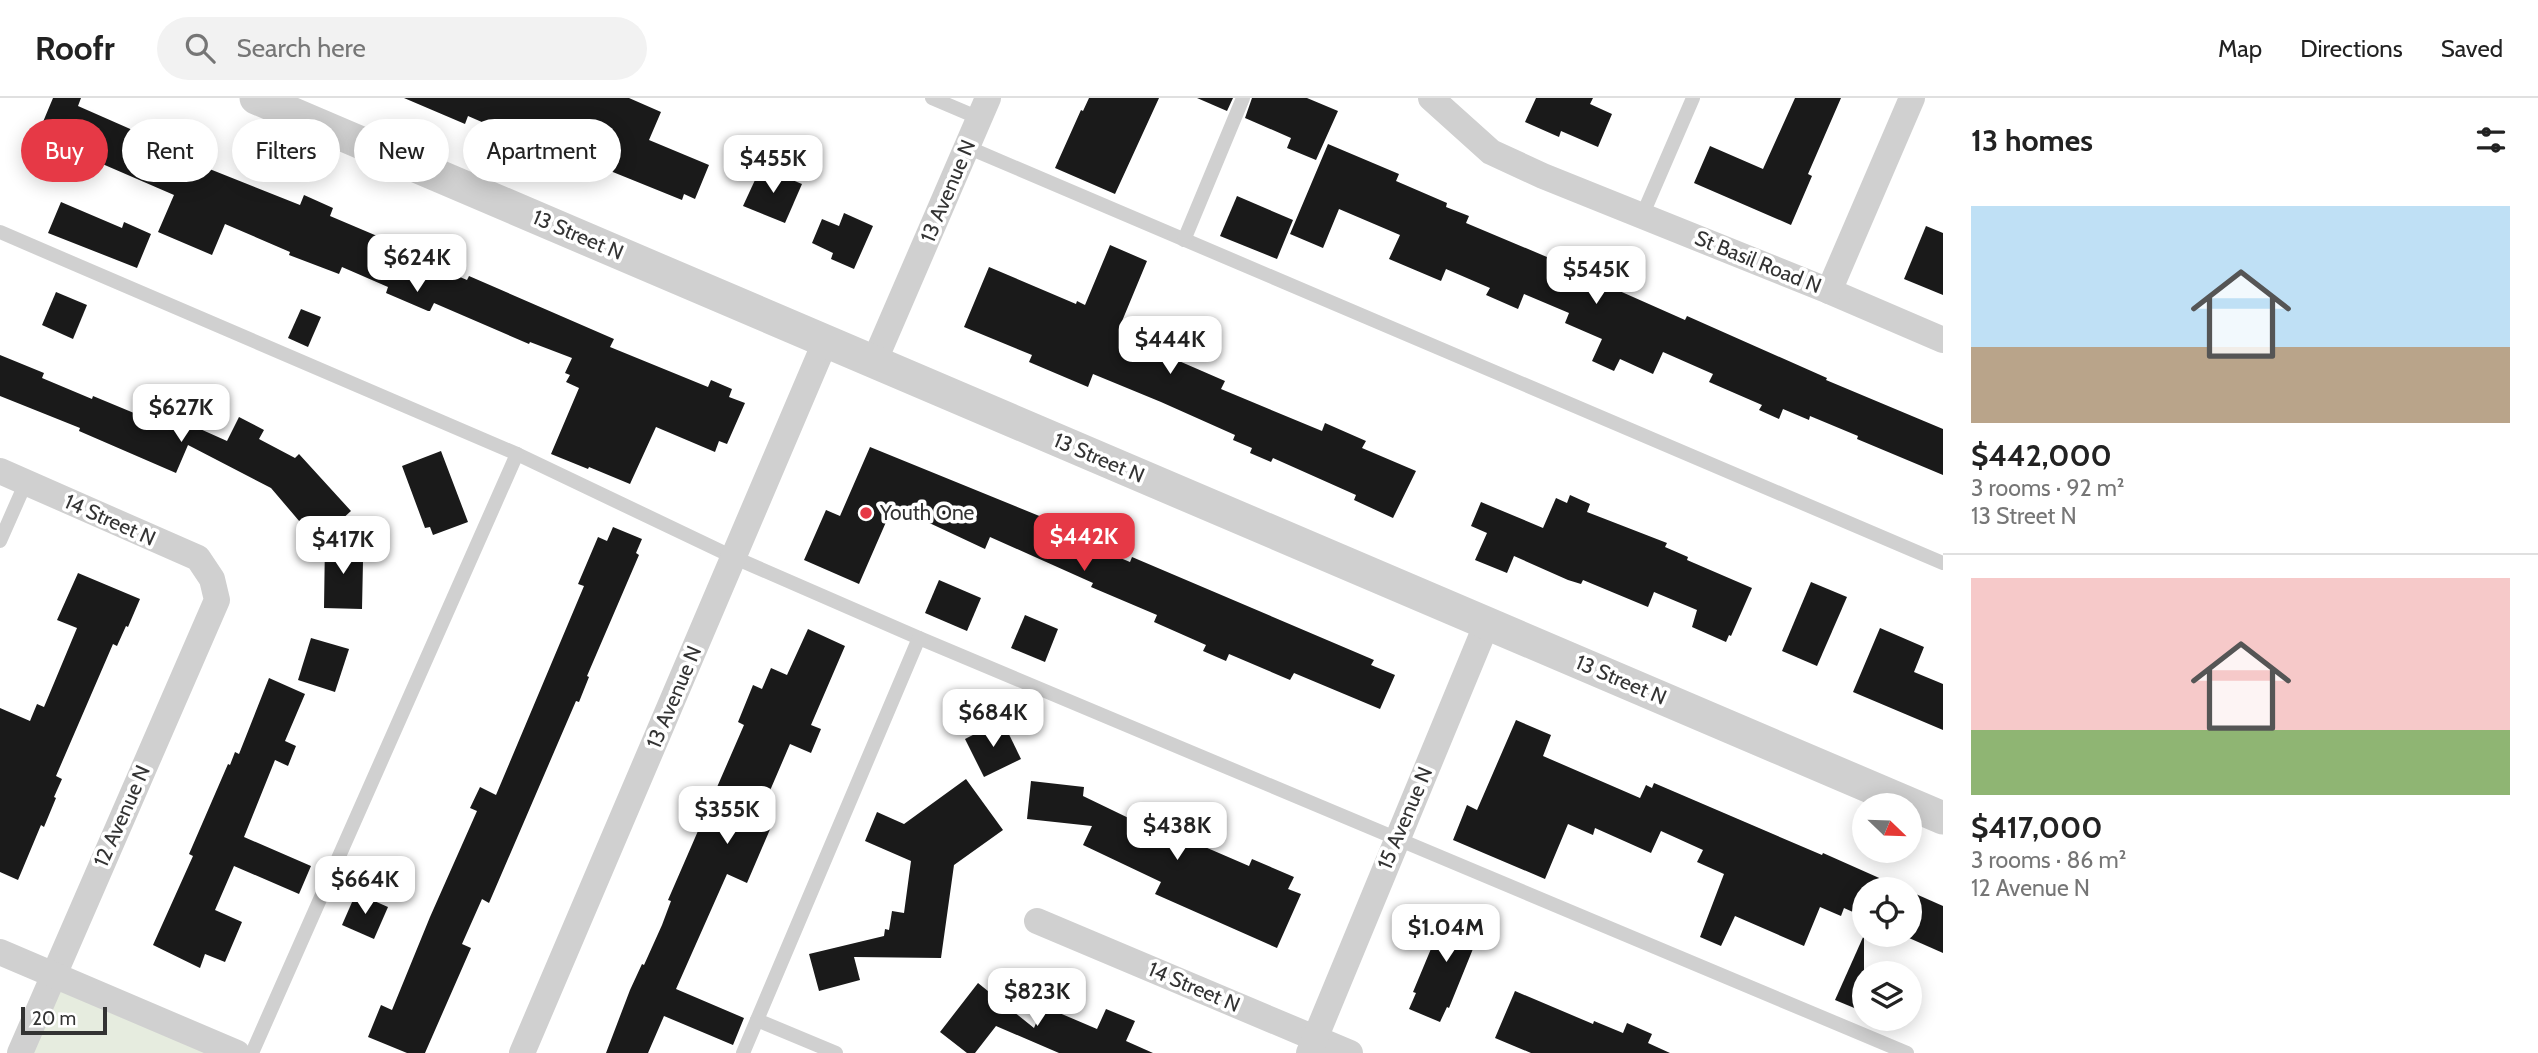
<!DOCTYPE html>
<meta charset="utf-8">
<style>
:root{--surface:#fff;--page:#f2f2f2;--text:#222;--muted:#767676;--line:#e0e0e0;--accent:#e63946}
body{margin:0;font-family:Cabin,sans-serif;background:var(--page);color:var(--text);height:100vh;display:flex;flex-direction:column;font-size:26px;white-space:nowrap}
*{box-sizing:border-box;margin:0}
p{font-size:23px;color:var(--muted)}
.icon{flex:none;width:38px;height:38px;fill:none;stroke:currentColor;stroke-width:2;stroke-linecap:round;stroke-linejoin:round}
.map{position:relative;flex:1;overflow:hidden}
.details{display:flex;flex-direction:column;background:var(--surface);width:595px}
.details>*{flex:none}
.hud{position:absolute;left:21px;top:21px;width:665px;height:63px;display:flex;gap:14px}
.needle{width:46px;rotate:113deg}
.controls{position:absolute;left:1852px;top:695px;display:grid;gap:14px}
.controls a{display:grid;place-items:center;width:70px;height:70px;border-radius:50%;background:var(--surface);box-shadow:0 4px 18px #0003;font-size:35px}
.scale{position:absolute;left:21px;bottom:18px;width:86px;box-sizing:border-box;padding-left:7px;border:4px solid #333;border-top:0;font-size:19px;line-height:24px;white-space:nowrap;color:#333;-webkit-text-stroke:5px #fff;paint-order:stroke}
.price{position:absolute;translate:-50% -60px;padding:0 16px;border-radius:14px;background:#fff;color:#222;font-size:23px;line-height:46px;filter:drop-shadow(0 2px 4px #0008)}
.price::after{content:'';position:absolute;left:50%;top:42px;width:21px;height:16px;margin-left:-10px;background:inherit;clip-path:polygon(0 0,100% 0,50% 100%)}
.price.current{background:var(--accent);color:#fff}
ul{padding:0;list-style:none}
li{display:grid;align-content:center;gap:14px;height:371px;padding:0 28px}
li+li{border-top:2px solid var(--line)}
li span{display:grid;place-items:center;height:217px;border-radius:0px;color:#555}
li>.icon{margin-inline-start:auto}
span .icon{width:126px;height:126px;fill:#fffc;stroke-width:1}
li b{font-size:30px}
h2{display:flex;justify-content:space-between;align-items:center;height:84px;padding:0 28px;font-size:30px}
.chip{padding:0 24px;border-radius:32px;background:var(--surface);box-shadow:0 4px 18px #0003;font-size:24px;line-height:63px}
.chip.current{background:var(--accent);color:#fff}
header{display:flex;align-items:center;gap:42px;box-sizing:border-box;height:98px;padding:0 35px;background:var(--surface);border-bottom:2px solid var(--line)}
header strong{font-size:33px}
nav{display:flex;gap:38px;margin-inline-start:auto;font-size:24px}
.search{width:490px;height:63px;background:var(--page);display:flex;align-items:center;gap:18px;box-sizing:border-box;padding:0 24px;border-radius:38px;color:var(--muted);font-size:26px}
main{display:flex;flex:1;min-height:0}
.map>svg:first-child{display:block}
.green{fill:#e6ecdf}
.building{fill:#1a1a1a}
.lines{fill:none;stroke-linecap:round;stroke-linejoin:round}
.service{stroke:#d0d0d0;stroke-width:14}
.minor{stroke:#d0d0d0;stroke-width:26}
.tertiary{stroke:#d0d0d0;stroke-width:33}
.poi-dot{fill:#e63946;stroke:#fff;stroke-width:2.5}
.labels{text-anchor:middle;stroke-width:7;stroke-linejoin:round;paint-order:stroke}
.street-label{font-size:21px;fill:#333;stroke:#fff}
.poi-label{font-size:21px;fill:#333;stroke:#fff;text-anchor:start}
</style>
<header>
<strong>Roofr</strong>
<div class="search"><svg class="icon" aria-label="search" viewBox="0 0 24 24"><circle cx="10" cy="10" r="6"/><path d="M15 15l6 6"/></svg>Search here</div>
<nav><a>Map</a><a>Directions</a><a>Saved</a></nav>
</header>
<main>
<div class="map">
<svg width="1943" height="955" viewBox="0 0 1943 955">
<rect width="100%" height="100%" fill="#fff"/>
<polygon class="green" points="52,878 237,955 20,955"/>
<g class="building">
<polygon points="53,0 81,0 78,8 153,41 152,44 188,59 187,62 300,107 304,97 333,110 330,118 429,160 427,165 467,182 469,178 614,241 610,249 708,289 711,282 732,291 729,299 745,305 727,346 719,343 715,354 656,329 630,386 589,369 588,371 551,356 579,290 566,284 570,277 565,275 572,260 530,244 529,246 434,205 430,213 428,213 386,195 388,189 342,169 339,176 289,157 290,154 225,126 212,157 158,134 174,97 77,55 74,60 35,43"/>
<polygon points="404,0 629,0 661,14 649,42 709,67 695,101 684,96 682,102 551,49 549,53 468,18 465,26"/>
<polygon points="1089,0 1159,0 1115,96 1055,70 1081,12 1083,13"/>
<polygon points="1197,0 1233,0 1227,13"/>
<polygon points="1252,0 1307,0 1338,13 1316,62 1287,50 1291,40 1245,20"/>
<polygon points="1536,0 1593,0 1590,6 1612,16 1598,49 1561,33 1559,39 1525,24"/>
<polygon points="1795,0 1841,0 1808,76 1812,78 1791,127 1694,85 1710,48 1763,71"/>
<polygon points="1328,46 1399,76 1396,83 1447,105 1446,109 1469,118 1466,125 1616,188 1615,191 1685,222 1687,218 1827,280 1826,282 1943,331 1943,377 1857,341 1858,338 1810,318 1809,322 1783,311 1779,321 1759,312 1762,307 1709,284 1713,276 1663,254 1653,276 1620,261 1614,273 1592,263 1602,241 1565,225 1569,215 1524,196 1518,211 1486,197 1490,190 1446,171 1441,183 1389,161 1400,137 1339,111 1323,150 1290,136"/>
<polygon points="761,69 802,86 785,125 743,108"/>
<polygon points="1237,98 1293,122 1277,161 1220,138"/>
<polygon points="61,104 122,130 124,124 151,136 137,170 48,135"/>
<polygon points="844,115 873,128 854,171 831,161 833,155 812,145 822,121 839,128"/>
<polygon points="1926,128 1943,135 1943,197 1904,181"/>
<polygon points="1110,147 1147,163 1120,228 1182,256 1179,263 1225,283 1221,291 1322,333 1325,325 1366,343 1362,350 1416,373 1393,420 1354,402 1356,397 1273,360 1271,364 1250,355 1252,350 1233,342 1235,337 1161,304 1093,276 1088,289 1029,264 1032,257 964,229 989,169 1076,206 1077,203 1085,207"/>
<polygon points="56,194 87,207 73,241 42,227"/>
<polygon points="301,211 321,219 308,249 288,240"/>
<polygon points="0,257 44,275 42,280 92,301 93,298 146,320 151,309 227,343 239,319 264,332 259,341 295,360 299,356 351,413 317,444 271,390 188,347 176,375 79,333 80,330 0,298"/>
<polygon points="870,349 1086,437 1082,444 1130,464 1132,459 1374,562 1371,567 1395,577 1380,611 1294,575 1290,582 1229,556 1226,563 1203,553 1206,547 1154,524 1157,517 1091,489 1093,485 990,439 985,451 893,408 859,486 804,462 826,412 840,418"/>
<polygon points="441,353 468,424 433,437 430,429 425,430 402,368"/>
<polygon points="1570,397 1590,406 1587,414 1667,445 1665,449 1688,459 1687,462 1752,490 1731,538 1729,537 1726,544 1692,529 1697,512 1654,494 1648,509 1583,482 1581,486 1568,482 1514,458 1507,475 1475,462 1487,435 1471,428 1481,404 1543,430 1556,400 1567,405"/>
<polygon points="613,429 642,441 636,455 639,457 587,578 589,579 579,604 576,603 489,805 482,801 462,846 471,850 425,955 407,955 368,939 381,907 392,912 430,819 477,713 470,710 480,689 496,697 584,488 578,486 598,439 607,443"/>
<polygon points="325,442 355,442 355,462 363,463 362,511 324,510"/>
<polygon points="78,475 140,501 128,529 126,528 117,548 113,546 56,678 62,681 54,699 56,700 44,729 41,727 18,782 0,774 0,610 30,623 37,606 44,609 77,530 57,522"/>
<polygon points="939,482 981,500 967,533 925,515"/>
<polygon points="1811,484 1847,499 1817,568 1782,553"/>
<polygon points="1025,517 1058,531 1045,564 1011,550"/>
<polygon points="1880,530 1924,549 1914,574 1943,586 1943,632 1853,594"/>
<polygon points="808,531 845,548 811,627 821,631 811,655 790,646 757,723 771,729 747,785 727,776 676,891 744,920 733,947 664,918 648,955 606,955 630,892 642,866 644,867 662,827 671,803 668,802 744,627 738,624 753,587 762,591 771,570 787,577"/>
<polygon points="311,540 349,551 335,594 298,582"/>
<polygon points="269,580 305,596 285,643 296,648 288,668 275,662 244,739 311,768 299,796 234,768 215,812 242,824 225,864 205,856 200,870 153,847 193,758 189,756 228,666 230,667 235,654 239,656"/>
<polygon points="1002,622 1021,661 984,679 965,641"/>
<polygon points="1516,622 1551,637 1543,658 1640,700 1646,687 1652,690 1654,685 1822,757 1823,755 1904,791 1864,791 1864,819 1844,810 1841,818 1820,809 1804,848 1735,818 1721,848 1700,839 1724,776 1697,764 1703,752 1661,733 1651,755 1595,730 1593,737 1568,726 1545,781 1453,742 1467,707 1477,712"/>
<polygon points="966,681 1003,732 954,767 941,860 854,859 860,882 819,893 809,856 884,838 885,831 889,832 892,813 904,815 911,763 865,743 877,714 904,726"/>
<polygon points="1031,683 1084,689 1083,698 1141,726 1150,707 1182,723 1181,726 1209,738 1205,749 1249,768 1252,761 1294,779 1288,791 1301,796 1277,850 1155,796 1161,784 1083,747 1092,728 1027,721"/>
<polygon points="1909,793 1943,808 1943,855 1909,840"/>
<polygon points="356,795 388,809 374,841 342,827"/>
<polygon points="1453,808 1483,821 1477,836 1479,836 1449,910 1447,909 1440,924 1409,911 1416,895 1413,894 1443,822 1447,823"/>
<polygon points="1864,837 1864,914 1835,902"/>
<polygon points="978,885 1034,930 1043,908 1097,931 1106,911 1135,923 1126,943 1153,955 1059,955 996,928 975,955 967,955 940,934"/>
<polygon points="1515,893 1593,926 1594,923 1623,935 1627,925 1652,936 1648,945 1670,955 1531,955 1495,940"/>
</g>
<g class="lines">
<g class="service">
<polyline points="932,0 979,20"/>
<polyline points="967,49 1943,465"/>
<polyline points="1642,118 1693,0"/>
<polyline points="0,134 517,356 733,459 919,540 1907,955"/>
<polyline points="1184,142 1243,0"/>
<polyline points="0,443 26,384"/>
<polyline points="757,922 836,955"/>
<polyline points="252,955 517,356"/>
<polyline points="743,955 919,540"/>
</g>
<g class="minor">
<polyline points="1431,0 1491,54 1543,78 1829,193 1943,242"/>
<polyline points="1829,193 1912,0"/>
<polyline points="874,264 988,0"/>
<polyline points="0,373 198,460 212,481 217,502 20,955"/>
<polyline points="1037,823 1350,955"/>
<polyline points="0,854 237,955"/>
<polyline points="522,955 826,242"/>
<polyline points="1309,955 1487,525"/>
</g>
<polyline class="tertiary" points="256,0 1943,720"/>
</g>
<circle class="poi-dot" cx="866" cy="415" r="7"/>
<g class="labels">
<g class="street-label">
<text transform="translate(948 93) rotate(-67)" y="7">13 Avenue N</text>
<text transform="translate(578 137) rotate(23)" y="7">13 Street N</text>
<text transform="translate(1758 164) rotate(22)" y="7">St Basil Road N</text>
<text transform="translate(1099 360) rotate(23)" y="7">13 Street N</text>
<text transform="translate(110 422) rotate(24)" y="7">14 Street N</text>
<text transform="translate(1621 582) rotate(23)" y="7">13 Street N</text>
<text transform="translate(674 599) rotate(-67)" y="7">13 Avenue N</text>
<text transform="translate(122 718) rotate(-66)" y="7">12 Avenue N</text>
<text transform="translate(1405 720) rotate(-67)" y="7">15 Avenue N</text>
<text transform="translate(1194 889) rotate(23)" y="7">14 Street N</text>
</g>
<g class="poi-label">
<text x="880" y="422">Youth One</text>
</g>
</g>
</svg>
<div class="controls">
<a><svg class="needle" viewBox="-14 -14 28 28"><path d="M0-13l5 13h-10z" fill="#e53935"/><path d="M0 13l5-13h-10z" fill="#767676"/></svg></a>
<a><svg class="icon" aria-label="locate" viewBox="0 0 24 24"><circle cx="12" cy="12" r="6"/><path d="M12 2v4M12 18v4M2 12h4M18 12h4"/></svg></a>
<a><svg class="icon" aria-label="layers" viewBox="0 0 24 24"><path d="M12 4l9 5-9 5-9-5zM3 14l9 5 9-5"/></svg></a>
</div>
<div class="scale">20 m</div>
<b class="price" style="left:773px;top:97px">$455K</b>
<b class="price" style="left:417px;top:196px">$624K</b>
<b class="price" style="left:1596px;top:208px">$545K</b>
<b class="price" style="left:1170px;top:278px">$444K</b>
<b class="price" style="left:181px;top:346px">$627K</b>
<b class="price current" style="left:1084px;top:475px">$442K</b>
<b class="price" style="left:343px;top:478px">$417K</b>
<b class="price" style="left:993px;top:651px">$684K</b>
<b class="price" style="left:727px;top:748px">$355K</b>
<b class="price" style="left:1177px;top:764px">$438K</b>
<b class="price" style="left:365px;top:818px">$664K</b>
<b class="price" style="left:1446px;top:866px">$1.04M</b>
<b class="price" style="left:1037px;top:930px">$823K</b>
<div class="hud">
<a class="chip current">Buy</a>
<a class="chip">Rent</a>
<a class="chip">Filters</a>
<a class="chip">New</a>
<a class="chip">Apartment</a>
</div>
</div>
<section class="details">
<h2>13 homes<svg class="icon" aria-label="filters" viewBox="0 0 24 24"><path d="M4 7h16M4 17h16"/><circle cx="9" cy="7" r="2"/><circle cx="15" cy="17" r="2"/></svg></h2>
<ul>
<li><span style="background:linear-gradient(#bfe0f5 65%,#b9a48a 0)"><svg class="icon" aria-label="home" viewBox="0 0 24 24"><path d="M3 11l9-7 9 7M6 9v11h12V9"/></svg></span><div><b>$442,000</b><p>3 rooms · 92 m²</p><p>13 Street N</p></div></li>
<li><span style="background:linear-gradient(#f6c9c9 70%,#8fb573 0)"><svg class="icon" aria-label="home" viewBox="0 0 24 24"><path d="M3 11l9-7 9 7M6 9v11h12V9"/></svg></span><div><b>$417,000</b><p>3 rooms · 86 m²</p><p>12 Avenue N</p></div></li>
</ul>
</section>
</main>
